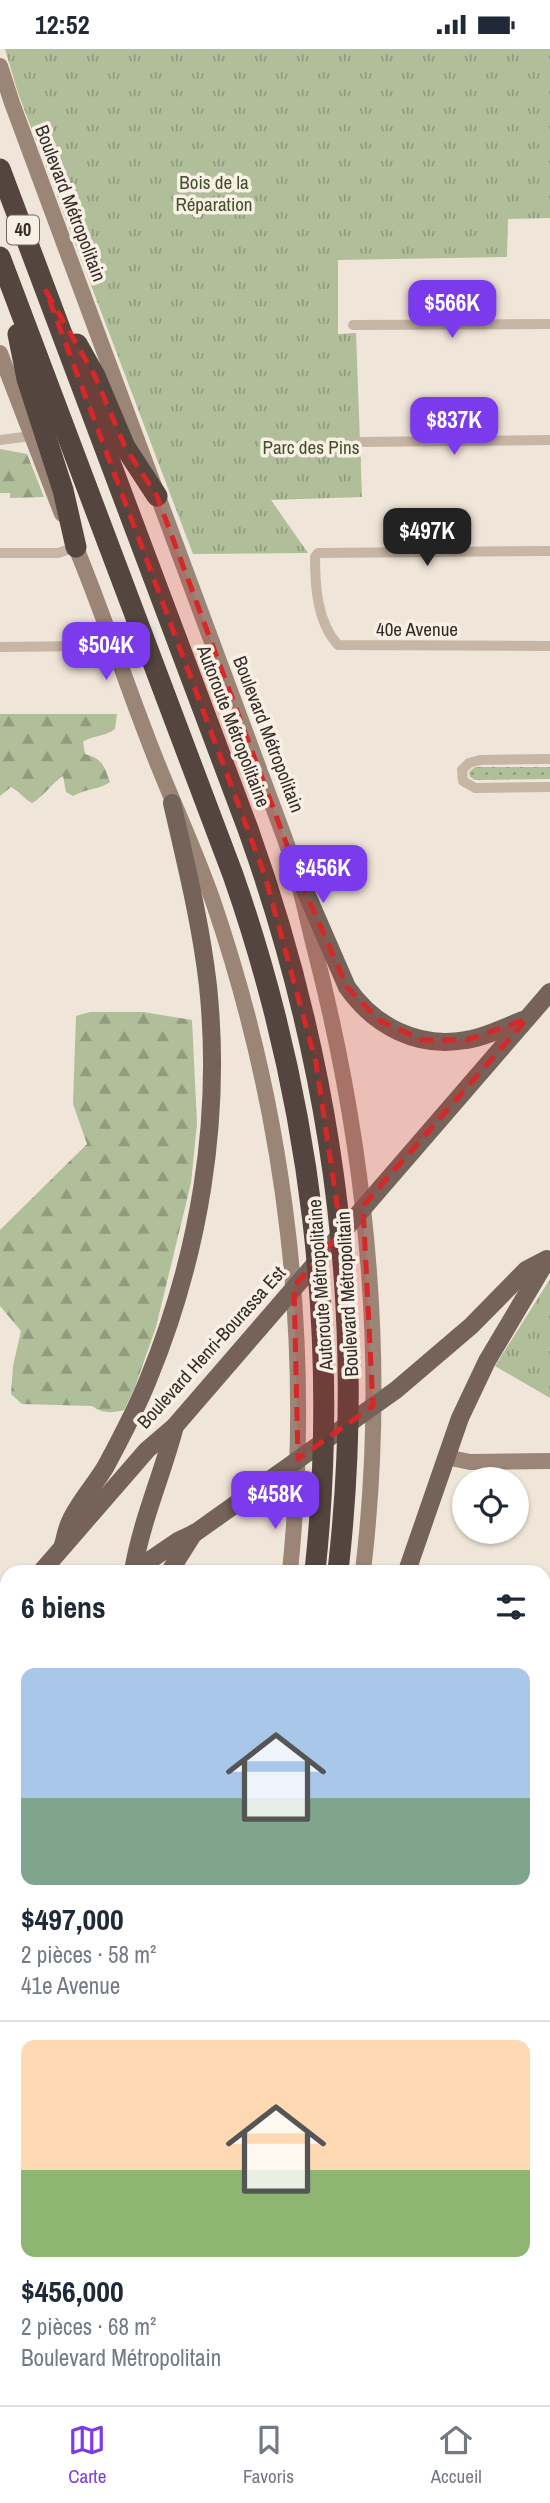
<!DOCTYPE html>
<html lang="fr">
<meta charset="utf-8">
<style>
:root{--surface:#fff;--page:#f2f2f3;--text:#1f2937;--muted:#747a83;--line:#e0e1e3;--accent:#7c3aed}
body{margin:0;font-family:"Archivo Narrow",sans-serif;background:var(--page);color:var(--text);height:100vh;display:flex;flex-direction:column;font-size:26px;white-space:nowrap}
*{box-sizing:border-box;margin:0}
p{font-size:23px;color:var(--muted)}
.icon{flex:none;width:38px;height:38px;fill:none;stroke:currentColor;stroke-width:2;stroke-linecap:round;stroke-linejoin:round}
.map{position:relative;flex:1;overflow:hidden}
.sheet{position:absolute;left:0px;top:1516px;width:551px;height:842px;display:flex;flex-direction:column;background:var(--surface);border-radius:21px 21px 0 0;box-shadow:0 2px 5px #0004}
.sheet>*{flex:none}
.controls{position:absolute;left:452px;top:1418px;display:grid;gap:14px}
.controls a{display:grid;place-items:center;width:77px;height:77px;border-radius:50%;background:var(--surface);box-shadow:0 2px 5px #0004;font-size:35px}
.price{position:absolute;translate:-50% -60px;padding:0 16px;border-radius:14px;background:var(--accent);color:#fff;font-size:23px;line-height:46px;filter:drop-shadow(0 2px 4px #0008)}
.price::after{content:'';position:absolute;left:50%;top:42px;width:21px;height:16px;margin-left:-10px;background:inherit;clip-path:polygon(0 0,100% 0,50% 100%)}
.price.active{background:#222;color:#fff}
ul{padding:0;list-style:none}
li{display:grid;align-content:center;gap:14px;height:371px;padding:0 21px}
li+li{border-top:2px solid var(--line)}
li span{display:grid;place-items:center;height:217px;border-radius:14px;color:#555}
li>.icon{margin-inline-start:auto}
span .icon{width:126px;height:126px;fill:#fffc;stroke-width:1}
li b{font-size:30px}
h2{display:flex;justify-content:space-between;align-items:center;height:84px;padding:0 21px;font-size:30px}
.status{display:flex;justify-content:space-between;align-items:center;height:49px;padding:0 35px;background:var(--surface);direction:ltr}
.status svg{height:19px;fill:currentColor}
.menu{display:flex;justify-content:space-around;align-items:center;height:98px;border-top:2px solid var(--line);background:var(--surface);font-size:19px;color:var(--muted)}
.menu a{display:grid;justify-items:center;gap:4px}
.menu .active{color:var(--accent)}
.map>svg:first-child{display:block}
.grass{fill:url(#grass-dots)}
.forest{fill:url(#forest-firs)}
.park{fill:url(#park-tufts)}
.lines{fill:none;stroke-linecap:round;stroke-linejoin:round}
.street{stroke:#c7b5a5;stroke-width:10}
.secondary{stroke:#9b8577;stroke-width:16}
.primary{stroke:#756258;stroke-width:18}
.highway{stroke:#54453e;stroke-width:21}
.marked{fill:#d62828;fill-opacity:0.2;stroke:#d62828;stroke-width:5;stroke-dasharray:14 9;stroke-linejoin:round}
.labels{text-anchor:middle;stroke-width:7;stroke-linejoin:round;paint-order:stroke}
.shield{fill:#f8efe5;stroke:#6f665f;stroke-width:2}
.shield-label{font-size:18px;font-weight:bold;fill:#342b26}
.park-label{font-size:19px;fill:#42512b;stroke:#f8efe5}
.street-label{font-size:19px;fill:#342b26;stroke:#f8efe5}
</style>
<div class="status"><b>12:52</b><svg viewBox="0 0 49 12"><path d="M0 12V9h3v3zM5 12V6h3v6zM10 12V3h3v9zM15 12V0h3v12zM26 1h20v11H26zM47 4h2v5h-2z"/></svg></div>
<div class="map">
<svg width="550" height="2356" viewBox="0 0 550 2356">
<defs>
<pattern id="grass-dots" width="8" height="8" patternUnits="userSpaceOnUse" patternTransform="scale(1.75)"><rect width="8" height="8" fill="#b1be9a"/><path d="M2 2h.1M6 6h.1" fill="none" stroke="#919b7d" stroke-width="1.8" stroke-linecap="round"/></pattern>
<pattern id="forest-firs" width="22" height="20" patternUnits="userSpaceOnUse" patternTransform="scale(1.75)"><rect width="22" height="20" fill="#b1be9a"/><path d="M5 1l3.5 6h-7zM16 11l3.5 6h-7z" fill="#919b7d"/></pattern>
<pattern id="park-tufts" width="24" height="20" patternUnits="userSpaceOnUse" patternTransform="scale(1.75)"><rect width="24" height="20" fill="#b1be9a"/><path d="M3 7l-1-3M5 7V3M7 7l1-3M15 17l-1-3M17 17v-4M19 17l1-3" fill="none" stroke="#919b7d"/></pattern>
</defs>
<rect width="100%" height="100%" fill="#f0e5d9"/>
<polygon class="grass" points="475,718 550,718 550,730 475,731 470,728 469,723"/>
<g class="forest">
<polygon points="0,400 27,405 44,448 10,449 10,444 0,444"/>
<path d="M0,665H117L115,680C105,688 92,686 83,693L85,705C103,710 104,717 110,733C101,740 85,740 73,747L66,743L63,727C51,735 44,747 32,754C23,749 19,742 11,738L0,747Z"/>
<path d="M90,963H143L192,971L197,1075L191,1134L156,1278L135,1338L124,1361C112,1364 103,1365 92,1357L22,1355L11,1345L13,1317L21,1282L0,1257V1181L87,1095L73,1055L76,967Z"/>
<polygon points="7,1663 7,1869 0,1867 0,1666"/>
</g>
<g class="park">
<polygon points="5,0 550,0 550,169 508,170 507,208 338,211 338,285 356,284 362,448 271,451 308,504 193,505 18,44"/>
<polygon points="550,1230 550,1349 495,1317"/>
</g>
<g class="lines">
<g class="street">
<polyline points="353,276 550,275"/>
<polyline points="0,391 31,387"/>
<polyline points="358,393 550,391"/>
<path d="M550,502L318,504L315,508C315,537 317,573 338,596L550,597"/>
<polyline points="0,504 58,504 76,498"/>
<polyline points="0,598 91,597 111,593"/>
<polyline points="550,710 480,711 469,714 462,721 463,732 475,739 550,738"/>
</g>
<g class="secondary">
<path d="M0,17L12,54L285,790C298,825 305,861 314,897C367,1102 388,1312 363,1522"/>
<polyline points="0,304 62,465"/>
<path d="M72,489C99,553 121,620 146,685C167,742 194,797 214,855C287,1070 313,1296 290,1522"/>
<polyline points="446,1408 470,1413 550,1412"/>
<polyline points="544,2284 550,2284"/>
<polyline points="544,2304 550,2304"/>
<polyline points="41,2356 43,2350"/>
<polyline points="122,2356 124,2350"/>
</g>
<g class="primary">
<path d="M297,823L347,938C374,977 418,1000 466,991C486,988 505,978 523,971"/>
<path d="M63,1496C65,1489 66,1482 69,1475C76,1456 95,1436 106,1417C121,1389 136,1361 148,1331C199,1207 222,1071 208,937C201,875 186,815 172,754"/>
<polyline points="42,1522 147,1401 175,1377 550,943"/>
<path d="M133,1522C142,1470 162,1427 175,1377"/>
<polyline points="134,1522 178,1492 195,1484 396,1341 471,1277 526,1221 547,1210"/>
<polyline points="170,1522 194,1484"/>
<polyline points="407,1522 460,1369 487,1312 547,1211"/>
<polyline points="0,1573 7,1565"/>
<polyline points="0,1624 7,1618"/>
<polyline points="0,1655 7,1654"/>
</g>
<g class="highway">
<path d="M0,120L248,780C334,1021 367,1268 338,1522"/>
<path d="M0,208L233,826C311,1049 340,1288 315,1522"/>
<polyline points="18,285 27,330 63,441 76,498"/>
<polyline points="77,295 95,327 125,398 157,447"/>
<polyline points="71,2356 73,2350"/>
<polyline points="92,2356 94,2350"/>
</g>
</g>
<path class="marked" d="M46,242L95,327L125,398L157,447L297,823L347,938L380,972L423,991H466L527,970L363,1157L373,1357L298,1410L294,1237L341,1183L316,1014L265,827Z"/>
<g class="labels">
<rect class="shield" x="7" y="166.5" width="32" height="29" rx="5"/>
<g class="shield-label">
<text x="23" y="187">40</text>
</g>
<g class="park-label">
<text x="214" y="140">Bois de la<tspan x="214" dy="22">Réparation</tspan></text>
<text x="311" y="405">Parc des Pins</text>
</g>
<g class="street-label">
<text transform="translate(71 154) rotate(69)" y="7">Boulevard Métropolitain</text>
<text x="417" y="587">40e Avenue</text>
<text transform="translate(234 677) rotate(69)" y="7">Autoroute Métropolitaine</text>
<text transform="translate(269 685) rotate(69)" y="7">Boulevard Métropolitain</text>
<text transform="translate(320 1236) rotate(-94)" y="7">Autoroute Métropolitaine</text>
<text transform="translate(347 1245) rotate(-93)" y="7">Boulevard Métropolitain</text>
<text transform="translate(211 1298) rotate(-48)" y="7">Boulevard Henri-Bourassa Est</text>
</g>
</g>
</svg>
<div class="controls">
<a><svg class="icon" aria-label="locate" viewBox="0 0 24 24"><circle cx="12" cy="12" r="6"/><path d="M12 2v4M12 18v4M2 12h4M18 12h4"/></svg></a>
</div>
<b class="price" style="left:452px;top:291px">$566K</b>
<b class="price" style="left:454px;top:408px">$837K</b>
<b class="price active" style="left:427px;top:519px">$497K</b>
<b class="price" style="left:106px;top:633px">$504K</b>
<b class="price" style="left:323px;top:856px">$456K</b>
<b class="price" style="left:275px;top:1482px">$458K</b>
<section class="sheet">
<h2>6 biens<svg class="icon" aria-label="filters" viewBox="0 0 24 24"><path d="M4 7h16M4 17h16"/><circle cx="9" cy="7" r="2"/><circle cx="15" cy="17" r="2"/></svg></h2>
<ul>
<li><span style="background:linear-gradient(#a9c7e8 60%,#7fa58c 0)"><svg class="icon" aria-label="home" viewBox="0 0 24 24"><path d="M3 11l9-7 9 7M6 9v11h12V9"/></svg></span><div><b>$497,000</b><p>2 pièces · 58 m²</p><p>41e Avenue</p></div></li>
<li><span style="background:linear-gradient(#ffd9b3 60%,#8fb573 0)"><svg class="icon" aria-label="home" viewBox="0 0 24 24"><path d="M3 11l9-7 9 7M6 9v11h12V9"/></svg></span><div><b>$456,000</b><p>2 pièces · 68 m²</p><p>Boulevard Métropolitain</p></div></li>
</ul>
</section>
</div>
<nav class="menu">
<a class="active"><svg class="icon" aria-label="map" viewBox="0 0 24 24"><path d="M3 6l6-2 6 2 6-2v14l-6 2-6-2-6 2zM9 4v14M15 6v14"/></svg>Carte</a>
<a><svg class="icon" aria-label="saved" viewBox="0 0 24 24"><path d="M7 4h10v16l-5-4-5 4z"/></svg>Favoris</a>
<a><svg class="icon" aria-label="home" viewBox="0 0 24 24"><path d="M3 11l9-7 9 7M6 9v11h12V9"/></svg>Accueil</a>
</nav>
